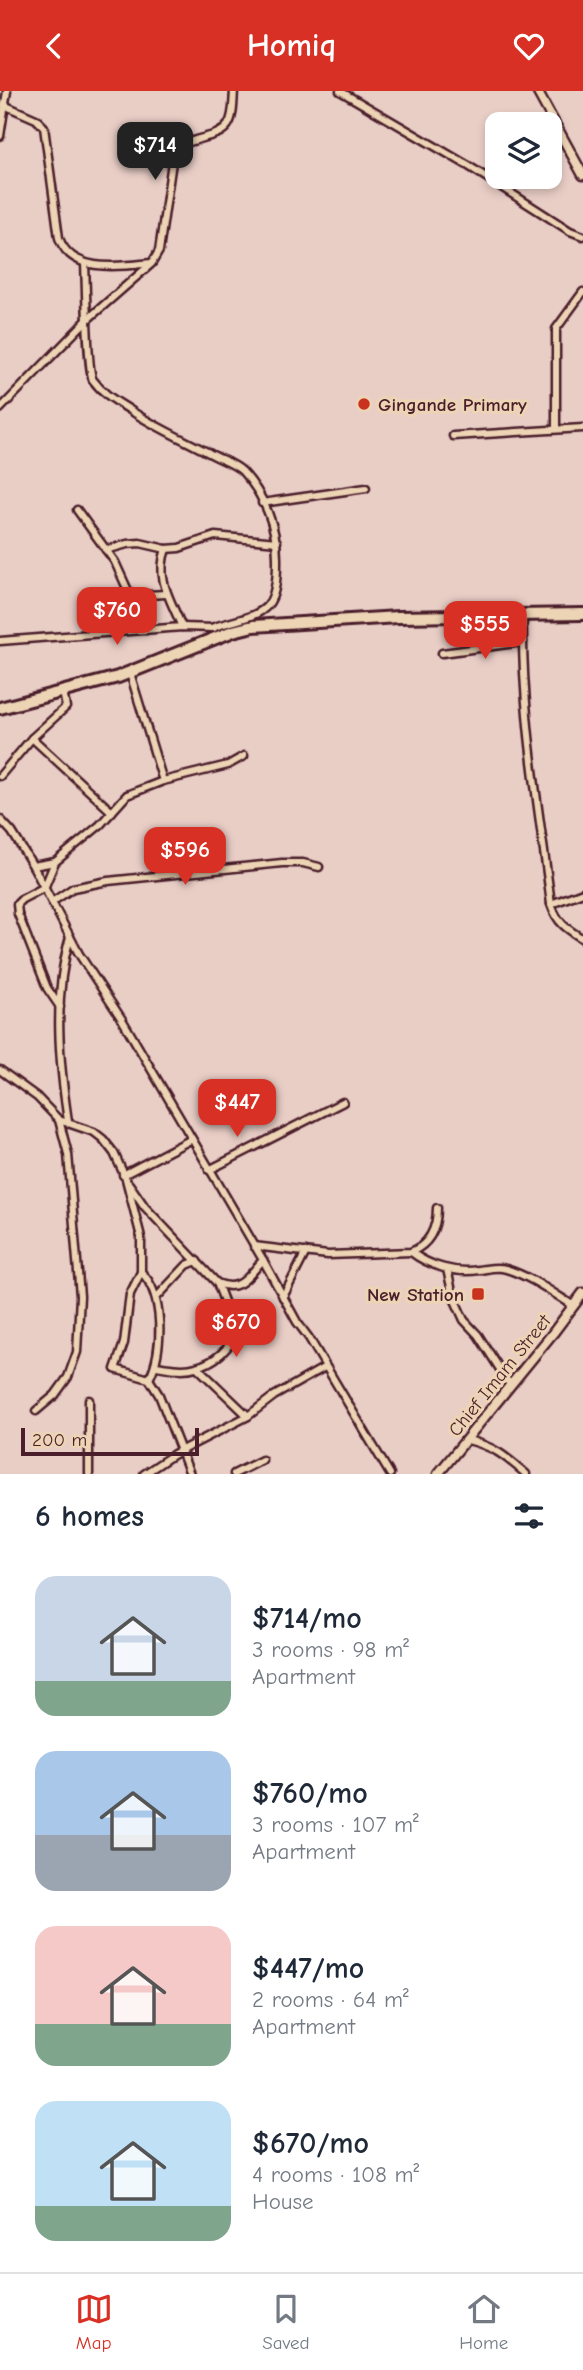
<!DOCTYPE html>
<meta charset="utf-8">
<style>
:root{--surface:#fff;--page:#f6f6f7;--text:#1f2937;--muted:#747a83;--line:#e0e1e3;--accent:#d93025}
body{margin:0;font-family:"Comic Neue",sans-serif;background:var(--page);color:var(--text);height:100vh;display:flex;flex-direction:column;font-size:26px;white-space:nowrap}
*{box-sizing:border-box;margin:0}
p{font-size:23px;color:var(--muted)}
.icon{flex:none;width:38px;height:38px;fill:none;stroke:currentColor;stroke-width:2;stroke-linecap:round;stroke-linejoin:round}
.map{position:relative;height:1383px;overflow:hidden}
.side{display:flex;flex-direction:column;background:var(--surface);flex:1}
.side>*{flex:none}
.controls{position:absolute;left:485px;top:21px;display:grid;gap:14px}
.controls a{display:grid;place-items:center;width:77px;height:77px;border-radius:14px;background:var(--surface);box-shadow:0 4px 10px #0003;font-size:35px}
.scale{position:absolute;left:21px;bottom:18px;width:178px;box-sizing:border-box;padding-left:7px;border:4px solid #4a1f2b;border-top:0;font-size:19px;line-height:24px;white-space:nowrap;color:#4a1f2b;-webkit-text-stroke:5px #edd4b5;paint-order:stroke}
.price{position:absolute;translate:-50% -60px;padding:0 16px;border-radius:14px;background:var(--accent);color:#fff;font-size:23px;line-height:46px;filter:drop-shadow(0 2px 4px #0008)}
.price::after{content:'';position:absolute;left:50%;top:42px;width:21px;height:16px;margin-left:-10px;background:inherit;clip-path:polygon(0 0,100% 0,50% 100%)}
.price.active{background:#222;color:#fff}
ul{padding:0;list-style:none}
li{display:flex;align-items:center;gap:21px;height:175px;padding:0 35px}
li span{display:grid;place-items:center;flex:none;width:196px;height:140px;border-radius:21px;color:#555}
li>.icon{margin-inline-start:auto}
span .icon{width:84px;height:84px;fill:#fffc;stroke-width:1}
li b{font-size:30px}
h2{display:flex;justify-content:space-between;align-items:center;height:84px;padding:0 35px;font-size:30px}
header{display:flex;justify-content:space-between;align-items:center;height:91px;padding:0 35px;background:var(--accent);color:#fff;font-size:32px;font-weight:600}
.dock{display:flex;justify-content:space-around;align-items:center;height:98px;border-top:2px solid var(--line);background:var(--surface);font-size:19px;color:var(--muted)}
.dock a{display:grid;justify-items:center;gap:4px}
.dock .active{color:var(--accent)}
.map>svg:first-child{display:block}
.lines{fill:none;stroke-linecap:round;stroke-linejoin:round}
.minor-casing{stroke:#4a1f2b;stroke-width:11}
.tertiary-casing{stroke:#4a1f2b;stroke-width:13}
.trunk-casing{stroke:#4a1f2b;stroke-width:16}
.minor{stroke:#edd4b5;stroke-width:6}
.tertiary{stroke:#edd4b5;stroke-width:8}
.trunk{stroke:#edd4b5;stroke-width:10}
.poi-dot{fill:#c8321e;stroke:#edd4b5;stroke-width:2.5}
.labels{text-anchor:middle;stroke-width:6;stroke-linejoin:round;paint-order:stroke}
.poi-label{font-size:19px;font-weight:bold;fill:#4a1f2b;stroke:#edd4b5;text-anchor:start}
.street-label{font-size:19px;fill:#4a1f2b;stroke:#edd4b5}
</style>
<header><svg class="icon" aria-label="back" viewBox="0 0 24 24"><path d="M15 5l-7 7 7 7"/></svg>Homiq<svg class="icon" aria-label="heart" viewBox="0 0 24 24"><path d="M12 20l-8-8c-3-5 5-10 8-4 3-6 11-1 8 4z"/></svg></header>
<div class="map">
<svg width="583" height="1383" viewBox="0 0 583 1383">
<rect width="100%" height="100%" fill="#e9cec6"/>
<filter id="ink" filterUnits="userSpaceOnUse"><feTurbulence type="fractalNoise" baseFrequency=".0143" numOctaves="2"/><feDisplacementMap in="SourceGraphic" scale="14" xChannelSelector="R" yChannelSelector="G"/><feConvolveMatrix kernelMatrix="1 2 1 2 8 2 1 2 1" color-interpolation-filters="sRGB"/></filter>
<g filter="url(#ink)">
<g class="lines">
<defs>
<g id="minor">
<polyline points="340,0 467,74 570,140 583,145"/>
<path d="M4,14L36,28L44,36L59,147C72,184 122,175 152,172L159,160L173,64C186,43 216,51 228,34C234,25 233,11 234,0"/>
<polyline points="0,45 7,0"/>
<path d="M85,173C86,190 87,280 93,289C103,303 116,310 130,319C155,336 183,348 209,362C219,368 234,372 242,380C264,403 277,437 277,467C278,527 261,521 211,537"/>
<polyline points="0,318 88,228 151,173"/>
<polyline points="556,338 556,238 583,201"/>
<polyline points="453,345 583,337"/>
<polyline points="262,412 366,397"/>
<polyline points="77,419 115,471 146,539"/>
<path d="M166,458C155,488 171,509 182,536"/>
<polyline points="106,459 127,453 140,452 166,458 179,457 215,445 277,451"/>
<polyline points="129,505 166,503"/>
<path d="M523,524C521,621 539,717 551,813C557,832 567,838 583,848"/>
<polyline points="0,550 182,536 214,537"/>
<polyline points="442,562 523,551"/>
<polyline points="130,582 163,690"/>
<polyline points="32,647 112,721"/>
<polyline points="0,685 32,647 66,616 63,601"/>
<polyline points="0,728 12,741 33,775 79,863 123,930 263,1169 297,1231 309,1247 390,1383"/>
<polyline points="55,771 100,734 127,704 163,690 228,674 244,665"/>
<polyline points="33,775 55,771 45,795"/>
<polyline points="45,796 22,808 17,813 18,823 47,897 60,916"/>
<polyline points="52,811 73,797 108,790 282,772 303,772 319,776"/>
<polyline points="551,813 583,801"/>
<polyline points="0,979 37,1006 59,1029 68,1063 80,1205 77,1261 68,1286 55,1304 36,1320"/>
<polyline points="59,1029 94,1041 103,1048 114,1062 126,1088 141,1146 141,1181 130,1203 124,1252 115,1278 149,1288 159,1304 190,1383"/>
<path d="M68,1030C59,970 53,905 70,846"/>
<polyline points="209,1079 343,1011"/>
<polyline points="123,1084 192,1048"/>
<path d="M129,1093L145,1116L217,1192C241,1202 248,1185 263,1169"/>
<path d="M254,1155L328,1164L411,1161C430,1153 437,1137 437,1117"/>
<path d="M411,1161C429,1175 456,1183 479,1179C488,1178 496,1175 506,1178C530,1185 553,1202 574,1215"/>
<polyline points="447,1178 453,1205 464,1229 478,1244 510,1294"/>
<path d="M141,1181C164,1202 164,1261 149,1288"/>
<polyline points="283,1206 306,1161"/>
<polyline points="156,1207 187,1174 197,1170"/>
<path d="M157,1275C169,1277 184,1280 196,1276C213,1272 233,1257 235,1239L217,1192"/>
<polyline points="197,1276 248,1325"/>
<polyline points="89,1309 89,1383"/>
<path d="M468,1349C495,1356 505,1365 526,1383"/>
<polyline points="144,1383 174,1363 248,1325 274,1305 325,1276"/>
<polyline points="234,1383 262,1369"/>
</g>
<g id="tertiary">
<polyline points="537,0 583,84"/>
<polyline points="438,1383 553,1242 583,1202"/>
</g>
<polyline id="trunk" points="0,617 118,586 233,540 253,535 398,526 583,523"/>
</defs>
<use href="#minor" class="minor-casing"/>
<use href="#tertiary" class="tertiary-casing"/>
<use href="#trunk" class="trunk-casing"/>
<use href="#minor" class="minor"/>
<use href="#tertiary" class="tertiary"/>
<use href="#trunk" class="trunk"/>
</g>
</g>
<g class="poi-dot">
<circle cx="364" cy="313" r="7"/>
<rect x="471" y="1196" width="14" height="14" rx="3.5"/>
</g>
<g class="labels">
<g class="poi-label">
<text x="378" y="320">Gingande Primary</text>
<text x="464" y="1210" text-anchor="end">New Station</text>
</g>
<g class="street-label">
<text transform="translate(499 1284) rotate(-51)" y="7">Chief Imam Street</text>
</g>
</g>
</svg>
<div class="controls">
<a><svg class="icon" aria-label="layers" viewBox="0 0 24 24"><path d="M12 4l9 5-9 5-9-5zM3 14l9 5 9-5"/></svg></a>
</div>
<div class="scale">200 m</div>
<b class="price active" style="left:155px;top:91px">$714</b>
<b class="price" style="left:117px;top:556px">$760</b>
<b class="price" style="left:485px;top:570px">$555</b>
<b class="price" style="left:185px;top:796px">$596</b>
<b class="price" style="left:237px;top:1048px">$447</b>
<b class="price" style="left:236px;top:1268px">$670</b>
</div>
<section class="side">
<h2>6 homes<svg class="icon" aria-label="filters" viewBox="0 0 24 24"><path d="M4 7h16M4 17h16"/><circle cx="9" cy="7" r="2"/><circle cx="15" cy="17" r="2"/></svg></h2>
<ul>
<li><span style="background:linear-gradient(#c9d6e8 75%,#7fa58c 0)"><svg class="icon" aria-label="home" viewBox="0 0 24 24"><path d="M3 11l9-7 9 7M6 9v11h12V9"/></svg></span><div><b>$714/mo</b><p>3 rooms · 98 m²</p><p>Apartment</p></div></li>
<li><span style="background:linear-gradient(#a9c7e8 60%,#9aa5b1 0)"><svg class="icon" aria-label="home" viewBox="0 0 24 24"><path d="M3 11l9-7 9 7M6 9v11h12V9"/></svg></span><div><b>$760/mo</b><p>3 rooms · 107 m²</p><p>Apartment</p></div></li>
<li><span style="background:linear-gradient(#f6c9c9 70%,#7fa58c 0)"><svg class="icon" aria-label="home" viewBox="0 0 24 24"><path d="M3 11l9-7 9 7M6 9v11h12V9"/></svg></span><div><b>$447/mo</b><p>2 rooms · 64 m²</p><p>Apartment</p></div></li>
<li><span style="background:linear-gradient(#bfe0f5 75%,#7fa58c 0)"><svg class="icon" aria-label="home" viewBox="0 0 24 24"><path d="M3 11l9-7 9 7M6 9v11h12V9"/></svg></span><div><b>$670/mo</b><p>4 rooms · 108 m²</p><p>House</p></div></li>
</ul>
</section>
<nav class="dock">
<a class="active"><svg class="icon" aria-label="map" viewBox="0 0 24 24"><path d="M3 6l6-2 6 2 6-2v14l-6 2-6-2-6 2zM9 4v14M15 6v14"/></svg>Map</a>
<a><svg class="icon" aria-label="saved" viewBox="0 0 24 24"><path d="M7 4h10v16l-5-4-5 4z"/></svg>Saved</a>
<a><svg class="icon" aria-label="home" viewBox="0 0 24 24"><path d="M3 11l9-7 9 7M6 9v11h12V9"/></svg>Home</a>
</nav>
